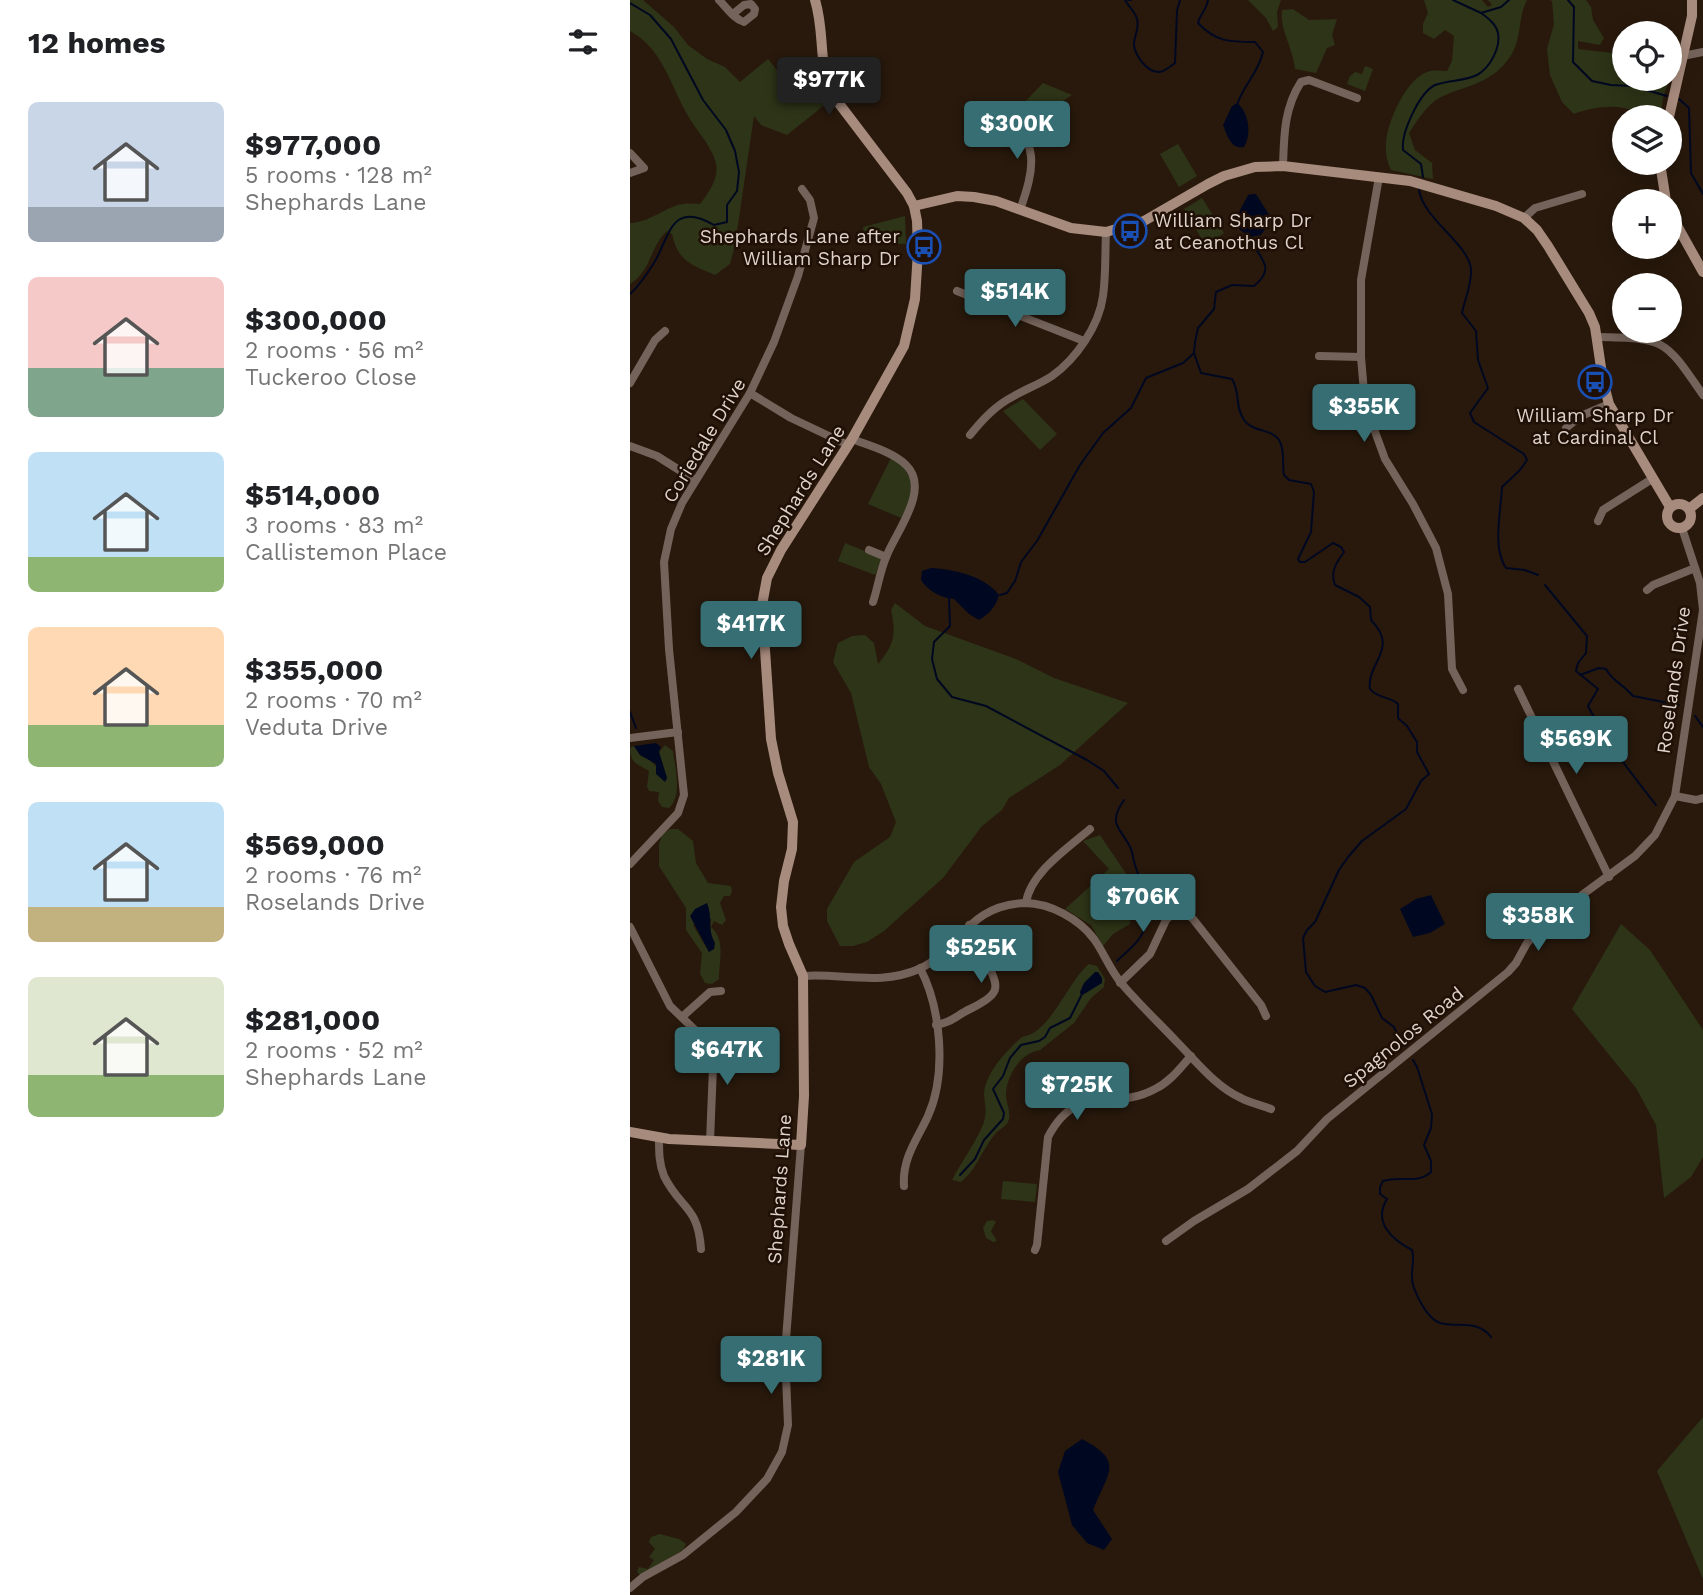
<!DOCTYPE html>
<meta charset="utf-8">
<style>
:root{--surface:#fff;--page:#f2f2f2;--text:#202124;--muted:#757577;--accent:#366e73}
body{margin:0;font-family:"Work Sans",sans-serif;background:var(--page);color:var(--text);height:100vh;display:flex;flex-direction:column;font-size:26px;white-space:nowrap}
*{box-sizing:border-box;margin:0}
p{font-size:23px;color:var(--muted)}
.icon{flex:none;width:38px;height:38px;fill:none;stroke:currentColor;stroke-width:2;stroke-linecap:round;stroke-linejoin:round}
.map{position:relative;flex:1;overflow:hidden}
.panel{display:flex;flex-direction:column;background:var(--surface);width:630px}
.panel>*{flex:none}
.tools{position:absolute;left:982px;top:21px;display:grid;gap:14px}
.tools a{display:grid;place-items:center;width:70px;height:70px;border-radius:50%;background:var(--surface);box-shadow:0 4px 18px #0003;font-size:35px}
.price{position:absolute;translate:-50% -60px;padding:0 16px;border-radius:7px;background:var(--accent);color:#fff;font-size:23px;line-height:46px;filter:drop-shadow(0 2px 4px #0008)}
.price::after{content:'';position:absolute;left:50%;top:42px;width:21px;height:16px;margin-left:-10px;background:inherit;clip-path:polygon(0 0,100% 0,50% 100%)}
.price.current{background:#222;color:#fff}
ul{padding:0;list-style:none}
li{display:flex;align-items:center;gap:21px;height:175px;padding:0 28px}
li span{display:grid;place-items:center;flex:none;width:196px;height:140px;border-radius:10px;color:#555}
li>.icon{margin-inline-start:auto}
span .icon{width:84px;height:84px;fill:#fffc;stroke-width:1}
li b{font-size:30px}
h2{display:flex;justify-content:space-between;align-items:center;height:84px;padding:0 28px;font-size:30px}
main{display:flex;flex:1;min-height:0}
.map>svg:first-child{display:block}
.green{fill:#2d3417;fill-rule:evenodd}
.water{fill:#000821}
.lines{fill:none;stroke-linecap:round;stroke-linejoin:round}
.stream{stroke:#000821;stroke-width:2}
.street{stroke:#74635a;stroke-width:8}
.secondary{stroke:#a78b7d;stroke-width:10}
.labels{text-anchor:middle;stroke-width:5;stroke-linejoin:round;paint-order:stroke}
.poi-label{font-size:19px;fill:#ded2ca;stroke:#1f0f04;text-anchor:start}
.street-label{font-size:19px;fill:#ded2ca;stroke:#1f0f04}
</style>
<main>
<section class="panel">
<h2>12 homes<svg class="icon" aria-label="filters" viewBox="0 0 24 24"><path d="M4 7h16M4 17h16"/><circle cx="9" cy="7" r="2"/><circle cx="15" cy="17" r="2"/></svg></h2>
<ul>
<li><span style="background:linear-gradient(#c9d6e8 75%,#9aa5b1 0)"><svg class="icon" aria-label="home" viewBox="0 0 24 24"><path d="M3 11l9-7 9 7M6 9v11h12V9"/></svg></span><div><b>$977,000</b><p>5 rooms · 128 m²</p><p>Shephards Lane</p></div></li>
<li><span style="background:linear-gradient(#f6c9c9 65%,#7fa58c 0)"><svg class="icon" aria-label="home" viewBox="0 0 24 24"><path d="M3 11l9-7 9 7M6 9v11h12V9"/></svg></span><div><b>$300,000</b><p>2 rooms · 56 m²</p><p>Tuckeroo Close</p></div></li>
<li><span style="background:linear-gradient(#bfe0f5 75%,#8fb573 0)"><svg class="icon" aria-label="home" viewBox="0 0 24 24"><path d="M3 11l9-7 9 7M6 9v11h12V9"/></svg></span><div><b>$514,000</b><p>3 rooms · 83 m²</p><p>Callistemon Place</p></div></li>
<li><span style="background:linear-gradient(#ffd9b3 70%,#8fb573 0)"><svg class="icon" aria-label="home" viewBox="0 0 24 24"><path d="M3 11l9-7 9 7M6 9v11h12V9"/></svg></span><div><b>$355,000</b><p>2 rooms · 70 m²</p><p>Veduta Drive</p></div></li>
<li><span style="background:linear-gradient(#bfe0f5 75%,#c2b280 0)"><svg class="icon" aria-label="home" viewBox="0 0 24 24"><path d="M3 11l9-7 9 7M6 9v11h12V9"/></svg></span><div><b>$569,000</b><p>2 rooms · 76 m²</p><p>Roselands Drive</p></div></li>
<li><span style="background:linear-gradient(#dfe7d0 70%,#8fb573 0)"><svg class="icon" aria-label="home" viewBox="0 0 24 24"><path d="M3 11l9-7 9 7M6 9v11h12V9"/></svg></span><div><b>$281,000</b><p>2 rooms · 52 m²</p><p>Shephards Lane</p></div></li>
</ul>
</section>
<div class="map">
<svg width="1073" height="1595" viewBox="0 0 1073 1595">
<rect width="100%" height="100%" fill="#29190c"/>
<g class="green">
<path d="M0,0H13L44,27L58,45L77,59L95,67L110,82L138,59L156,81L182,60L179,73L197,103L157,135L131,125L124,116L105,245L100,264L85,275C61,265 48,261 42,234L37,231C19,248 22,270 0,284V223C22,222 36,206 53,204C58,203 64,204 70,204C79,192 91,176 85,160C80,144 65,129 57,114C40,84 32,48 0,31Z"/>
<polygon points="618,0 651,0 647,12 648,27 643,31 636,18"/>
<path d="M794,0H852L858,7L862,5L858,0H897C887,18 893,42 877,61C858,85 836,85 811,97C797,104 787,121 779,133L785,150L802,163L803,179L761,170C757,161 755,153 756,143C757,122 777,76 800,71C805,70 812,71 817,71L822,61L824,36L815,30L804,39L793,33V24L798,13Z"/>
<path d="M920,0H956L961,7L963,20L974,38L970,45L948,41V49L983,53L994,59V79H1039L1033,98L1031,114C1018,122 1008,111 994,108C978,105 960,108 944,114L932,102L920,75L917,49L924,24L922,1Z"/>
<path d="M663,9L679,20L707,19L702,35L705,45L697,48L686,73L665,69C663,48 649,28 652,10Z"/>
<polygon points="735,66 743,69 735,91 717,84 720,76 725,72 732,74"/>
<polygon points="413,83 442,95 396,125 384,113"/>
<polygon points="548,144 567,176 549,187 530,154"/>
<polygon points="572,198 594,233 576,246 554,209"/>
<polygon points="275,216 276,244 236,243 233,227"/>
<polygon points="393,399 427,434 410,450 373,411"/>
<polygon points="262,456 267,458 283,482 276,520 238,504"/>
<polygon points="215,543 252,558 245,575 208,561"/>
<path d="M265,603L295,626L386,659L424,678L498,703L430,765L379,798L372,810L352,826L313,878L254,931L237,942L223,946H210L197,921V909L224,862L260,837L266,822L251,784L239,767L221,693L203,662L208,643L222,636L235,635L244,643L248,664C265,643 266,635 261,610Z"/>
<path d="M35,745L43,751C45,768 53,795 39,808L32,807L28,801L29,792L19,791L17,787L19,771C7,764 0,763 0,748L4,746L10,755L20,760L37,778L29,752Z"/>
<path d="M40,829H48L63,841L66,863L78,883L101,886L102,891L100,896H94L90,903L96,920L92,925L84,921L81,927C96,940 89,961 89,979L82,984L75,983L70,974L72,953L56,930V908L29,866V844L32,835ZM81,918L79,952L63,925Z"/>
<polygon points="470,835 501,881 500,924 483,934 473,946 461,925 435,909 479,869 453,841"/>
<polygon points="991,924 1020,950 1073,1030 1073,1157 1061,1177 1034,1198 1026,1125 1006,1088 942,1009"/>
<path d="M459,964L467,966L475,979L474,987L461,998L444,1023L410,1050C390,1053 376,1077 376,1095C376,1104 382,1113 378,1122C376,1126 369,1130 366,1133C352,1149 348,1168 331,1182L322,1180C332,1160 346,1143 354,1122C357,1111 355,1105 354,1095C354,1074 378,1049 392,1037C421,1033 437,982 459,964Z"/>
<polygon points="373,1181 407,1184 405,1202 371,1199"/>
<polygon points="363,1220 366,1222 361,1231 367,1241 363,1242 356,1238 353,1228 357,1221"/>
<polygon points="1073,1417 1073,1579 1027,1471"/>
<polygon points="30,1534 49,1539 56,1544 53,1550 10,1575 7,1571 9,1567 18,1569 24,1560 19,1557 25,1549 19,1542 21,1537"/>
</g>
<g class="water">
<path d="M607,103C619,112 622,135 614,147C601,150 597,135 593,125L602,106Z"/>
<polygon points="622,194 626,194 640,216 638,225 631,235 620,237 609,229 605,220 618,195"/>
<path d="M301,568C323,569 355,576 369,595C366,607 359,614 349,620L339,614L324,599C311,598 298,591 291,580L292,571Z"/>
<polygon points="26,743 31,747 29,752 37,778 35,782 26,774 26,764 10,755 4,746"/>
<polygon points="801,895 815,924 800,933 783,937 770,909 786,899"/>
<path d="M77,903C83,917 77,930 85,943L84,949L79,952L60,916L65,909Z"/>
<polygon points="465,972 468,972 472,978 472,983 451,996 450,992 454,983"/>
<path d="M452,1439C496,1462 477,1473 463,1510L482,1539L474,1550L457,1543L442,1525L428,1472L435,1451Z"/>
</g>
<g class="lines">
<g class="stream">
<path d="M495,0C498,6 505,11 507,19C510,29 503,37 504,46C506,57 518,73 530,72C535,71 541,66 545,63L547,11L550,0"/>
<polyline points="498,0 501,0"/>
<path d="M578,0C577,9 570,14 568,23C586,42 599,42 625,42L633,52C628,74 613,85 607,105"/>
<polyline points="823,0 851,13 871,7 879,0"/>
<polyline points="938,0 944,7 943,62 962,81 981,85 1002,86 1037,96"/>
<path d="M0,3L20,15L41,39L73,100L96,130L105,151L109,172L107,191L97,205V222L84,225C41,200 40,236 24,263C17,274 9,286 0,294"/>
<polyline points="1049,99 1059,108 1061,173 1073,194"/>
<path d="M793,177L791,164L773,150C771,133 789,93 805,85C818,80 836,81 847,75C860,68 871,47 868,33C866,24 858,18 851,13"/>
<path d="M789,190C794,220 838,243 841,269C842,284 835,298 832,313L846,331L848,360L858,388L840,413L844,422L894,454L897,460L890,470L872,487C871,511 862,548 876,568L895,570L908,575"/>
<path d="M620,237C626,257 649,266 624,286L602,285L586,292L584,309L568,328L565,342L564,353L571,373L602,379C611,394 604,405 614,420C623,433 644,428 650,442C655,452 652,464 654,475L659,480L681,484L684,492L681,532L668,559L670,562H675L703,543L711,547L714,552C706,563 700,572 705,585L729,597L740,607L741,620C770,649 736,663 740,689C748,699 760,696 768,704V718L777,726L787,742V752L799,774L791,781L776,809L732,841L718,857L709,870L685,922L677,930L673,938L676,972L685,986L695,992L726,985L735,988L741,995L752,1018L764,1027L773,1046"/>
<path d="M915,585L957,636L956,653L948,663L946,671L968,689L958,706C976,742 1001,773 1026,805"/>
<polyline points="370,595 377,593 385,581 391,562 407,541 450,465 473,433 501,408 516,378 553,363 563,354"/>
<polyline points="319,598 320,626 304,642 302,659 307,679 322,697 356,706 457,760 474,771 488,788"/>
<path d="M950,675L969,668L976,669C982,681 994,685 1003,696L1049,705"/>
<polyline points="0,712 6,728"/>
<polyline points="1065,716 1073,727"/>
<path d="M487,961C498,950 510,942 515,928C523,907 511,884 505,865C503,860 503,853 501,849C492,828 476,826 494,800"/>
<path d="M783,1060L787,1067L802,1114L801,1128L794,1145L801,1161V1172C787,1185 770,1175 753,1181L750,1187V1194L757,1199C743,1222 761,1239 782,1250C786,1264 778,1274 784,1288C788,1299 798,1319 810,1323C828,1328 847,1319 861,1337"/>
<polyline points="330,1175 345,1159 354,1140 373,1119 374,1113 363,1089 373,1076 380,1058 391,1045 409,1041 415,1037 420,1028 440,1018 451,996"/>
</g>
<g class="street">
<path d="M89,0C97,8 104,19 114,22L124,14L125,9L121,4L114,5L103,14"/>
<polyline points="1053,56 1073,52"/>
<path d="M370,114C412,139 404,170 390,210"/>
<polyline points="0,153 14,168 0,173"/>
<path d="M653,166C654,136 654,108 671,82L679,80L727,98"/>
<polyline points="749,177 731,280 731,357 734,392 740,418 755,459 783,504 806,548 818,594 822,669 833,690"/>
<polyline points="894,218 905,208 952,194"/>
<polyline points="327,291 454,341"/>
<path d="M966,337C1035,338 1034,338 1073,395"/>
<polyline points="689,356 731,357"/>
<polyline points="0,383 25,340 35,331"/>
<polyline points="120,393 161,418 218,445"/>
<polyline points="936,428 951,416 979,404"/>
<path d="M340,435C353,419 366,405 384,396C396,389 410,384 422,376C446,359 469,326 473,296C476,275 475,253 476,232"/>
<path d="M222,439C240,446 263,452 276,465C301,489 266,532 257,555C250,570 248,587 243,602"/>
<polyline points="0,446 27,456 65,480"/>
<polyline points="968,521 973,510 1022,479"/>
<polyline points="239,550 256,557"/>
<polyline points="1017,590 1023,585 1065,568"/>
<polyline points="888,689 979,877"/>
<polyline points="0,738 48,732"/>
<polyline points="1045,796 1066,800 1073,798"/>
<polyline points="0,864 48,813 54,795 39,649 34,562 41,529 52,503 120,393 144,342 168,276 184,218 180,200 172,189"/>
<polyline points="544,890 549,906 563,919 631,1005 636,1016"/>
<path d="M396,903C400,873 438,848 460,829"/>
<polyline points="0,927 40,1006 65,1030 80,1051 83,1067 80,1141"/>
<path d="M173,976C212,973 251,986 289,969C330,950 337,905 395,903C420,903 449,919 464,939C474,953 480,970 492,984C509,1004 529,1023 547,1042C566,1061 586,1087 611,1098C620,1103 631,1105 641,1109"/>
<polyline points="490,983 520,954 536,920 549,906"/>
<polyline points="52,1017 80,992 91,991"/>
<path d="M306,1025C321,1023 327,1015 340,1009C377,991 366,986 354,954C350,943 347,933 339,925"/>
<path d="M29,1138C29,1152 29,1164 34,1176C50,1209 68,1205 71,1249"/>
<path d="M274,1186C272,1158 287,1140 298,1116C317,1074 311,1008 290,968"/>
<polyline points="536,1241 564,1221 618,1189 667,1151 697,1119 878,972 886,963 897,943 918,920 1005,856 1025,835 1045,796 1073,610 1070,583 1052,528"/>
<path d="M405,1250L407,1245L418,1137C447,1081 483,1112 525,1089C540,1082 550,1068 561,1056"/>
<polyline points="0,1588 13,1577 53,1555 106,1512 137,1479 152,1452 158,1425 155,1352 171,1145"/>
</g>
<g class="secondary">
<polyline points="1039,117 1062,16 1062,0"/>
<polyline points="1030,163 1036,201"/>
<polyline points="284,206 327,196 344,197 366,201 441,228 476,232 514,221 578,184 594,176 625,167 653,166 780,181 866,206 894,218 907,230 918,246 959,313 965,327 973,381 979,404 1040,507"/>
<polyline points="1040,213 1073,272"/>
<circle cx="1049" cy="516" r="12"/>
<polyline points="1059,509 1073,498"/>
<path d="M0,1132L39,1139L171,1145L174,1096L173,976L159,944L153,926L151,907L154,881L162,849L163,822L148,773L141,739L132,605L137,578L151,550L222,439L274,346L285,299L288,251L287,221L284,206L277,193L201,93C188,61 195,32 185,0"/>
</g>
</g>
<defs>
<symbol id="bus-ring" viewBox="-11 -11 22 22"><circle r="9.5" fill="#1f0f04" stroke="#1a4fb4" stroke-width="1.5"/><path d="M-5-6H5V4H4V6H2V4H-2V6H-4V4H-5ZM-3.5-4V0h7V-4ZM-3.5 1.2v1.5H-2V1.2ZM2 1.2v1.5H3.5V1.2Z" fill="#1a4fb4"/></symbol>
</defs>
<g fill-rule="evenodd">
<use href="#bus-ring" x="481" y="212" width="38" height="38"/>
<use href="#bus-ring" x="275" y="228" width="38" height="38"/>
<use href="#bus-ring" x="946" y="363" width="38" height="38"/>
</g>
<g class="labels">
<g class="poi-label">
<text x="524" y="227">William Sharp Dr<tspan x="524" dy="22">at Ceanothus Cl</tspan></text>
<text x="270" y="243" text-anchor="end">Shephards Lane after<tspan x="270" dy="22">William Sharp Dr</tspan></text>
<text x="965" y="422" text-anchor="middle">William Sharp Dr<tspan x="965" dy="22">at Cardinal Cl</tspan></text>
</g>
<g class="street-label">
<text transform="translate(74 440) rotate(-59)" y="7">Coriedale Drive</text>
<text transform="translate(170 490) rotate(-58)" y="7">Shephards Lane</text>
<text transform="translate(1043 680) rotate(-82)" y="7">Roselands Drive</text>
<text transform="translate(773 1037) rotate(-39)" y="7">Spagnolos Road</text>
<text transform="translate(149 1189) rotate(-86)" y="7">Shephards Lane</text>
</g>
</g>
</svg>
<div class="tools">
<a><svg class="icon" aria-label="locate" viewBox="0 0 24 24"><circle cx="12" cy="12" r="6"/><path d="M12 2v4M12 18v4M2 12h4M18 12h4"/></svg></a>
<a><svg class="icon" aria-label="layers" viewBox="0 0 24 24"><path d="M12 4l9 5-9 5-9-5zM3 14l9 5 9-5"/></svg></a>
<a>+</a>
<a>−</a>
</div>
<b class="price current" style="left:199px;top:117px">$977K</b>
<b class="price" style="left:387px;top:161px">$300K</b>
<b class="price" style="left:385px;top:329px">$514K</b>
<b class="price" style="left:734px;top:444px">$355K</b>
<b class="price" style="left:121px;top:661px">$417K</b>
<b class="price" style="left:946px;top:776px">$569K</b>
<b class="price" style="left:513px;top:934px">$706K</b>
<b class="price" style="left:908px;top:953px">$358K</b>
<b class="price" style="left:351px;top:985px">$525K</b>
<b class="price" style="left:97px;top:1087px">$647K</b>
<b class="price" style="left:447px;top:1122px">$725K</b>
<b class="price" style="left:141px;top:1396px">$281K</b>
</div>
</main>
